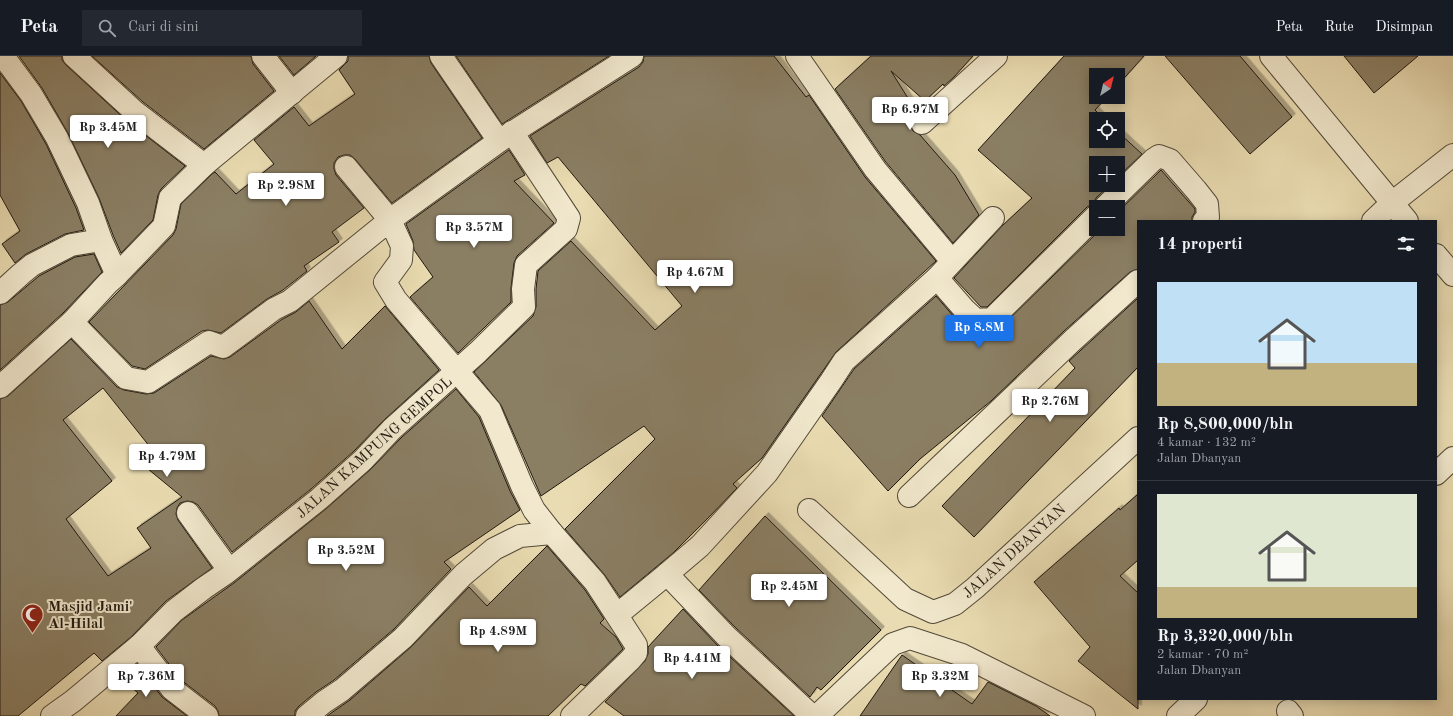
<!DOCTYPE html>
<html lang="id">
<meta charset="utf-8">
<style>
:root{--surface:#171b24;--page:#242831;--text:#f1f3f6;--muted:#9ea1a6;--line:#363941;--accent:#1a73e8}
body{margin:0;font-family:"Old Standard TT",serif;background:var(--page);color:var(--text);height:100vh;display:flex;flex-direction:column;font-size:15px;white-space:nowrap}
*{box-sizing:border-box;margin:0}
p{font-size:13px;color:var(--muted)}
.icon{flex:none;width:22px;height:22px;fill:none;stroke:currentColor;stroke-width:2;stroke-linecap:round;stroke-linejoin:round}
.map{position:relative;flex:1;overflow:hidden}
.sheet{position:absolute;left:1137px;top:164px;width:300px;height:480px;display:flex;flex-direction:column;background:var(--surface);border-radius:0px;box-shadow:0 2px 10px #0003}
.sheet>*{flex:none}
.needle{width:26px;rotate:35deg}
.tools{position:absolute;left:1089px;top:12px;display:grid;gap:8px}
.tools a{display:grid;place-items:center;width:36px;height:36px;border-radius:0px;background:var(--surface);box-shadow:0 2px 10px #0003;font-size:20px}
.price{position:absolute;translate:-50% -34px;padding:0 9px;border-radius:4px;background:#fff;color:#222;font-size:13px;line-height:26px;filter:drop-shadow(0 1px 2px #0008)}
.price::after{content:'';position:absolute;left:50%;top:24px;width:12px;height:9px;margin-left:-6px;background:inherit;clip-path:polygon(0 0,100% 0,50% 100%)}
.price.on{background:var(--accent);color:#fff}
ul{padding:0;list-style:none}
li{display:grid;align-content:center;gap:8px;height:212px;padding:0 20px}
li+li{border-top:1px solid var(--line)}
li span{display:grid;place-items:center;height:124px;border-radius:0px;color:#555}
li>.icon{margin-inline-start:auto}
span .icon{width:72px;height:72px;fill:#fffc;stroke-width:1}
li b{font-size:17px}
h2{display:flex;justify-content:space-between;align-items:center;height:48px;padding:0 20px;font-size:17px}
header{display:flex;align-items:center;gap:24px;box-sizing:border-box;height:56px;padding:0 20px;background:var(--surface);border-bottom:1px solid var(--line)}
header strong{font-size:19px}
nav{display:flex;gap:22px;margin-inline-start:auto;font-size:14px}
.search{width:280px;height:36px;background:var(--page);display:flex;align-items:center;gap:10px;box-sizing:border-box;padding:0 14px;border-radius:0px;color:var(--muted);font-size:15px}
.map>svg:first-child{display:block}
.building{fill:#8a7e64;stroke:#211910;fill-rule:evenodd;filter:url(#shadow)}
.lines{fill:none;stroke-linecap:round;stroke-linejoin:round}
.minor-casing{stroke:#534a38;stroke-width:24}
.minor{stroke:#f1e8cd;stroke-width:22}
.labels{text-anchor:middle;stroke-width:4;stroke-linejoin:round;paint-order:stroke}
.street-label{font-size:15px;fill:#211910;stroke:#f1e8cd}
.poi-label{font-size:15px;font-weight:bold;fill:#211910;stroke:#f1e8cd;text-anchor:start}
</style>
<header>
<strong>Peta</strong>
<div class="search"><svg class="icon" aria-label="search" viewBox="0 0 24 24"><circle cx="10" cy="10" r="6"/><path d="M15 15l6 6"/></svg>Cari di sini</div>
<nav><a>Peta</a><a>Rute</a><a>Disimpan</a></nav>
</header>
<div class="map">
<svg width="1453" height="660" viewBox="0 0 1453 660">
<defs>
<filter id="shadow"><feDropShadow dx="3.5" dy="-3.5" stdDeviation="0" flood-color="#0004"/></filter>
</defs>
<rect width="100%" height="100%" fill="#eadcb2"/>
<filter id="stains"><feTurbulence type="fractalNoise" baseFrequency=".005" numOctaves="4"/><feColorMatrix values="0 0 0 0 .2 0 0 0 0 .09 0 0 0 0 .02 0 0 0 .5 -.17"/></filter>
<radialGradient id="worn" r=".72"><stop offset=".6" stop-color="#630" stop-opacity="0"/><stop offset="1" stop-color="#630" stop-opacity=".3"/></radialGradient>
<g class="building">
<polygon points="19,0 62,0 62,4 66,9 127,65 185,110 161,133 158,139 153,164 121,197 113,179 99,142 68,77 42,32"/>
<polygon points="92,0 251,0 253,8 274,35 204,93 143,46"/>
<polygon points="279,0 316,0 294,19"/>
<polygon points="348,0 429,0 431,7 482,82 392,147 355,103 350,99 344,99 338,101 334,107 334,113 336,119 364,152 332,176 339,186 304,210 307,215 283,234 267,243 221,277 208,274 202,275 145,313 132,310 89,266 173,179 176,173 181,148 212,118 215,116 236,138 274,108 254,84 294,51 309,70 355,38 339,14 348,5"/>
<polygon points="456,0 609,0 502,68"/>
<polygon points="644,0 774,0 806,41 809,39 865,121 936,205 836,296 762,402 733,428 737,432 708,462 673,497 620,541 604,518 565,473 655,383 644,370 541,440 501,349 474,316 533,260 536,251 536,233 538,215 571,185 655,274 682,250 558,101 547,107 530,80 639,11 643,6"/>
<polygon points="871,0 973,0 954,21 944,30 943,28 925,45 891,15 916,55 907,63 910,67 913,75 920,79 955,119 979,159 953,187 885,105 835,33"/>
<polygon points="1064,0 1144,0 1118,29 1118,19 1096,19 1096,41 1107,41 1095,54 1104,63 1096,63 1096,85 1118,85 1118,76 1142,98 1118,121 1118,107 1096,107 1096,129 1110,129 1096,142 1093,148 1087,151 987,251 981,251 954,222 1002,170 1032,142 978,94"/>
<polygon points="1165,0 1240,0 1292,61 1250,98"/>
<polygon points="1344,0 1418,0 1374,37"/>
<polygon points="0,17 21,45 46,88 76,152 84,174 65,178 26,198 15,207 2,188 20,175 0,139"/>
<polygon points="509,94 525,119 514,125 554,167 517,200 514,207 511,232 511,246 458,297 410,241 433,221 414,194 413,185 406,168"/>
<polygon points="1161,114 1195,153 1195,156 1192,161 1192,165 1138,165 1138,213 1130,216 1064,275 991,345 920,403 888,435 822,360 854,313 936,240 955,262 972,276 993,275 1000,272 1101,173 1118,173 1118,156"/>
<polygon points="94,198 102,216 63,257 0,314 0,249 8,246 39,220 75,201"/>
<polygon points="1138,242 1138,311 974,481 942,450 1075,312 1069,305"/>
<path d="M309,245L342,293L385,250L439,314L384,364L354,395L311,433L232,496L198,449L193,446L187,445L180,447L177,452L176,458L178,464L212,512L166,545L131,581L102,605L94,597L18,660H0V343L8,340L71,283L117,331L124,334L146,338L154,337L211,300L224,303L230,301L281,264L296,256ZM103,332L158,401L148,413L182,441L137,472L151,492L108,520L66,463L112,425L63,364Z"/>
<polygon points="456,333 479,361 510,435 520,454 444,506 451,513 394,573 334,624 316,636 299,650 295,655 295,660 219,660 218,655 215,650 181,624 156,591 182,564 234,527 327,452 371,413 401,382"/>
<polygon points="1138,438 1138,504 1120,520 1138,537 1138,653 1078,605 1090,591 1034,526 1119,452 1120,454"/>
<polygon points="765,460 881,574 821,634 817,631 810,641 735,571 699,534"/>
<polygon points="547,490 585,534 604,563 600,567 616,581 623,593 585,630 581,628 548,660 327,660 350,644 411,591 469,531 487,550"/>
<polygon points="683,553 717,589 794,660 624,660 605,646 645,605 648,598 648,591"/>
<polygon points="902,599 972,648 988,626 1036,650 1050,660 860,660"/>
<polygon points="137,608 162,641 187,660 116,660 138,637 121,622"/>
</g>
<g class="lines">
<defs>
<g id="minor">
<polyline points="3,0 31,38 57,82 88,147 101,184 117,219"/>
<polyline points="74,0 135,56 204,109"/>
<polyline points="263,0 292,37"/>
<polyline points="441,0 499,85"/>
<polyline points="797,0 875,113 952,205"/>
<polyline points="1271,0 1407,165"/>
<polyline points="922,67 996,0"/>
<polyline points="346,111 390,164 499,85 632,0"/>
<polyline points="1105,151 1153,104 1159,100 1170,104 1196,134 1207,148 1208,161 1204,165"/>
<polyline points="1373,165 1392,147 1453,99"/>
<polyline points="1436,199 1453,219"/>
<polyline points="937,222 964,253 976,264 992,263 1096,160"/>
<polyline points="0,237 21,218 32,209 71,189 101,184"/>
<polyline points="72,266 126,322 148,326 209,286 223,291 274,253 290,245 390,164 402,190 401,204 385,226 396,244 490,354 522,430 534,454 552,477 595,526 636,589 636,597 630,604 572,660"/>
<polyline points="0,331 72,266 108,227 117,219 164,170 170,142 204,109 336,0"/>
<polyline points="1436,418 1453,402"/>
<polyline points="909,440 1073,284 1138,225"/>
<polyline points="809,454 905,543 933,556 955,548 975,532 1138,382"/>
<polyline points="188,457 229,514"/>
<polyline points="617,559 667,518"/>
<polyline points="139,590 172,633 207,660"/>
<polyline points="1288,655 1292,660"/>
<polyline points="52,660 73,645 139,590 174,555 204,532 226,517 319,443 363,404 392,373 478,296 524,251 523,233 526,209 566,173 569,162 512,76"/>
<polyline points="307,660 324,646 342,634 403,582 463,519 494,493 520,480 552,477"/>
<polyline points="812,660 726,580 667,518 700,490 767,417 831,325 844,305 937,222 993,162"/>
<polyline points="817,660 893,588 910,582 962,599 1084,660"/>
<polyline points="1178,660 1196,643"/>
</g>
</defs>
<use href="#minor" class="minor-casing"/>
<use href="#minor" class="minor"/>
</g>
<defs>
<symbol id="mosque-pin" viewBox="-11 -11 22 30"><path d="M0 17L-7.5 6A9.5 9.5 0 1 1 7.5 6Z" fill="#8f2418" stroke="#f1e8cd"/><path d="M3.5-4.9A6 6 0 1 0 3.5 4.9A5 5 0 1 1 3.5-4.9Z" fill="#fff"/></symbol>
</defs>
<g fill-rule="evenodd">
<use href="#mosque-pin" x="20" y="546" width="25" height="34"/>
</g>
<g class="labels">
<g class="street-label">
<text transform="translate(374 391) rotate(-42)" y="5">JALAN KAMPUNG GEMPOL</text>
<text transform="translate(1014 495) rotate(-42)" y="5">JALAN DBANYAN</text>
</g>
<g class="poi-label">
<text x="48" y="555">Masjid Jami'<tspan x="48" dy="17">Al-Hilal</tspan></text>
</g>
</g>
<rect width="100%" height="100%" filter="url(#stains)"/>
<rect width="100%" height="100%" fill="url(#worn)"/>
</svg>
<div class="tools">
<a><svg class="needle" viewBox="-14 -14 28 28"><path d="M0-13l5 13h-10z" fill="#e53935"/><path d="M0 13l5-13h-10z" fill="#9ea1a6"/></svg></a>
<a><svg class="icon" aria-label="locate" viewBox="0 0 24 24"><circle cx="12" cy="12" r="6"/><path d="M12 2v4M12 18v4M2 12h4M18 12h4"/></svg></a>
<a>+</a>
<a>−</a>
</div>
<b class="price" style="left:910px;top:75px">Rp 6.97M</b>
<b class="price" style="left:108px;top:93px">Rp 3.45M</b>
<b class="price" style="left:286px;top:151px">Rp 2.98M</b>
<b class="price" style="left:474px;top:193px">Rp 3.57M</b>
<b class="price" style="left:695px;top:238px">Rp 4.67M</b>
<b class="price on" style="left:979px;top:293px">Rp 8.8M</b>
<b class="price" style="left:1050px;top:367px">Rp 2.76M</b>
<b class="price" style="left:167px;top:422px">Rp 4.79M</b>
<b class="price" style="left:346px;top:516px">Rp 3.52M</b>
<b class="price" style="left:789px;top:552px">Rp 2.45M</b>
<b class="price" style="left:498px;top:597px">Rp 4.89M</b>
<b class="price" style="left:692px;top:624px">Rp 4.41M</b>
<b class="price" style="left:146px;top:642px">Rp 7.36M</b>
<b class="price" style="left:940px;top:642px">Rp 3.32M</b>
<section class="sheet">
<h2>14 properti<svg class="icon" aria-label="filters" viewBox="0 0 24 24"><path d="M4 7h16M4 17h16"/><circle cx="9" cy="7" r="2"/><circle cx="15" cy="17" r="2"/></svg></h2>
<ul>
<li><span style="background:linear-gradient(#bfe0f5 65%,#c2b280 0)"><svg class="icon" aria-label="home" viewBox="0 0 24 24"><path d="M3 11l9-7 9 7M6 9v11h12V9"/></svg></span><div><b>Rp 8,800,000/bln</b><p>4 kamar · 132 m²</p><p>Jalan Dbanyan</p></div></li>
<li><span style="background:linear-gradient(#dfe7d0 75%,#c2b280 0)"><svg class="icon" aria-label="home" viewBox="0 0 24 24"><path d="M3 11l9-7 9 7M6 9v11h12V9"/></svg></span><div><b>Rp 3,320,000/bln</b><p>2 kamar · 70 m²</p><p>Jalan Dbanyan</p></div></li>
</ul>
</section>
</div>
